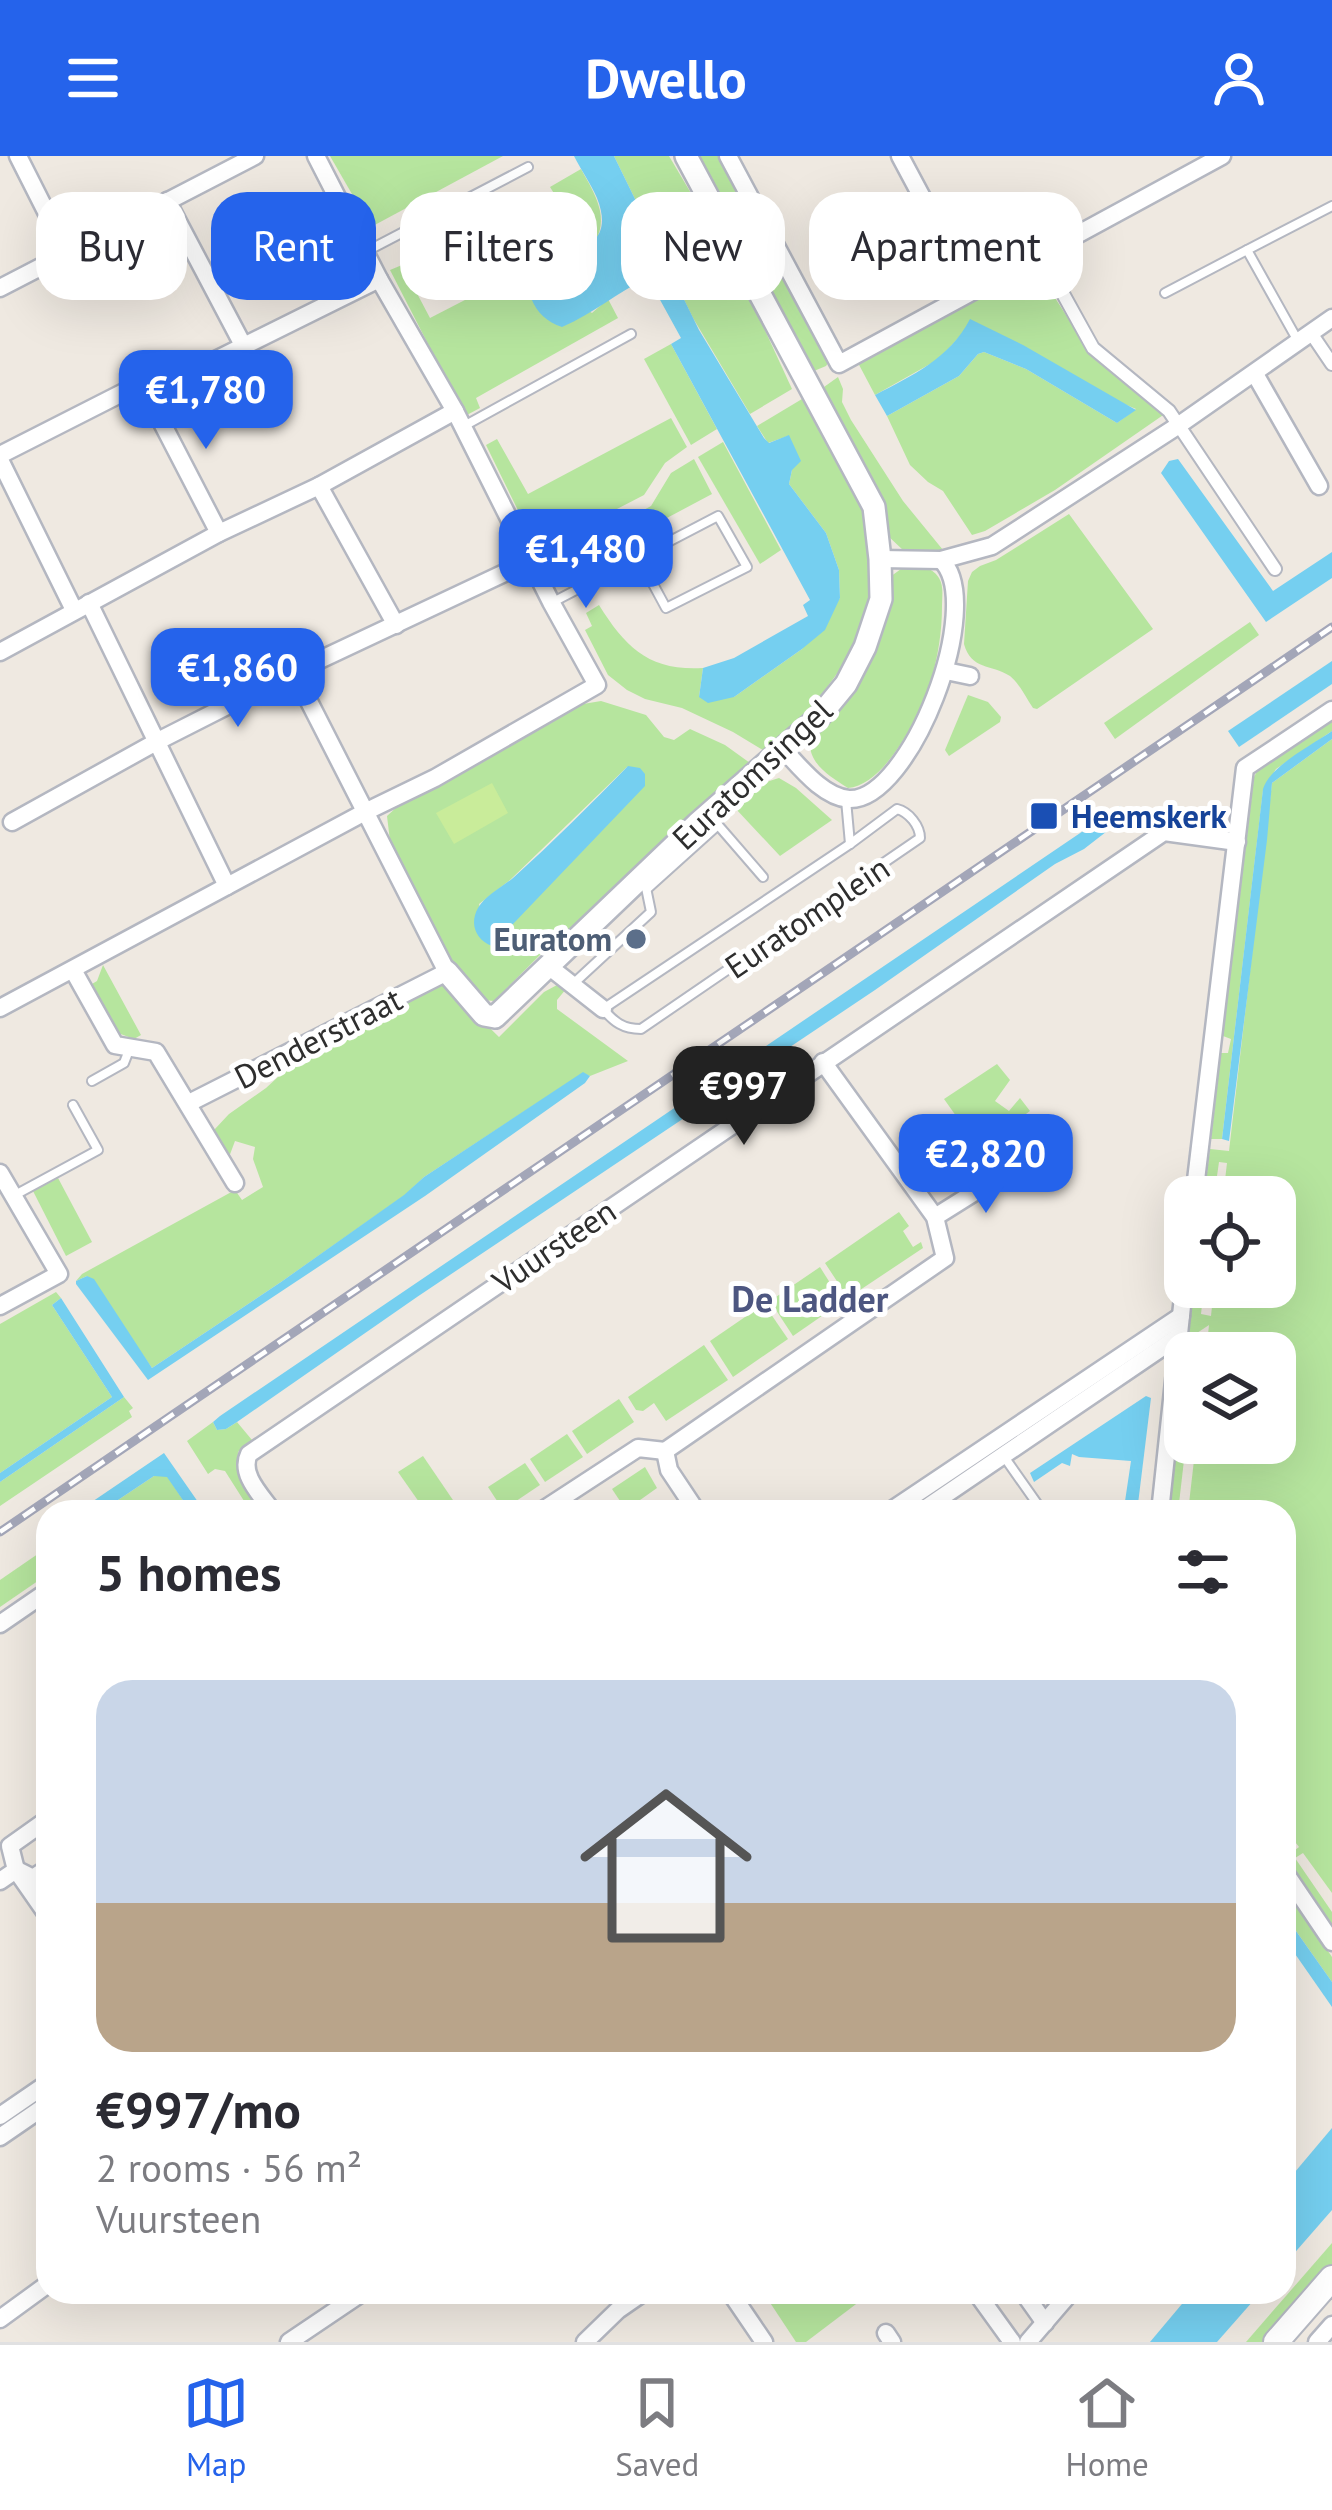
<!DOCTYPE html>
<meta charset="utf-8">
<style>
:root{--surface:#fff;--page:#f7f7f7;--text:#2b2b33;--muted:#7c7c81;--line:#e1e1e2;--accent:#2563eb}
body{margin:0;font-family:"PT Sans",sans-serif;background:var(--page);color:var(--text);height:100vh;display:flex;flex-direction:column;font-size:45px;white-space:nowrap}
*{box-sizing:border-box;margin:0}
p{font-size:39px;color:var(--muted)}
.icon{flex:none;width:66px;height:66px;fill:none;stroke:currentColor;stroke-width:2;stroke-linecap:round;stroke-linejoin:round}
.map{position:relative;flex:1;overflow:hidden}
.sheet{position:absolute;left:36px;top:1344px;width:1260px;height:804px;display:flex;flex-direction:column;background:var(--surface);border-radius:36px;box-shadow:0 12px 48px #0002}
.sheet>*{flex:none}
.hud{position:absolute;left:36px;top:36px;width:1260px;height:108px;display:flex;gap:24px}
.tools{position:absolute;left:1164px;top:1020px;display:grid;gap:24px}
.tools a{display:grid;place-items:center;width:132px;height:132px;border-radius:24px;background:var(--surface);box-shadow:0 12px 48px #0002;font-size:60px}
.price{position:absolute;translate:-50% -102px;padding:0 27px;border-radius:24px;background:var(--accent);color:#fff;font-size:39px;line-height:78px;filter:drop-shadow(0 3px 6px #0008)}
.price::after{content:'';position:absolute;left:50%;top:72px;width:36px;height:27px;margin-left:-18px;background:inherit;clip-path:polygon(0 0,100% 0,50% 100%)}
.price.active{background:#222;color:#fff}
ul{padding:0;list-style:none}
li{display:grid;align-content:center;gap:24px;height:636px;padding:0 60px}
li+li{border-top:3px solid var(--line)}
li span{display:grid;place-items:center;height:372px;border-radius:36px;color:#555}
li>.icon{margin-inline-start:auto}
span .icon{width:216px;height:216px;fill:#fffc;stroke-width:1}
li b{font-size:51px}
h2{display:flex;justify-content:space-between;align-items:center;height:144px;padding:0 60px;font-size:51px}
.tag{padding:0 42px;border-radius:36px;background:var(--surface);box-shadow:0 12px 48px #0002;font-size:42px;line-height:108px}
.tag.active{background:var(--accent);color:#fff}
header{display:flex;justify-content:space-between;align-items:center;height:156px;padding:0 60px;background:var(--accent);color:#fff;font-size:54px;font-weight:700}
.tab-bar{display:flex;justify-content:space-around;align-items:center;height:168px;border-top:3px solid var(--line);background:var(--surface);font-size:33px;color:var(--muted)}
.tab-bar a{display:grid;justify-items:center;gap:6px}
.tab-bar .active{color:var(--accent)}
.map>svg:first-child{display:block}
.green{fill:#b6e59e;fill-rule:evenodd}
.pitch{fill:#c9ec9a}
.water{fill:#75cff0}
.lines{fill:none;stroke-linecap:round;stroke-linejoin:round}
.service-casing{stroke:#b4b7c1;stroke-width:12}
.pedestrian-casing{stroke:#b4b7c1;stroke-width:16}
.minor-casing{stroke:#b4b7c1;stroke-width:21}
.tertiary-casing{stroke:#b4b7c1;stroke-width:26}
.secondary-casing{stroke:#b4b7c1;stroke-width:28}
.service{stroke:#fff;stroke-width:8}
.pedestrian{stroke:#fff;stroke-width:12}
.minor{stroke:#fff;stroke-width:16}
.tertiary{stroke:#fff;stroke-width:21}
.secondary{stroke:#fff;stroke-width:24}
.rail-casing{stroke:#a3a6b8;stroke-width:9}
.rail{stroke:#fff;stroke-width:4.5;stroke-dasharray:14;stroke-linecap:butt}
.transit-dot{fill:#1a4fb4;stroke:#fff;stroke-width:4.5}
.service-dot{fill:#5c6f8a;stroke:#fff;stroke-width:4.5}
.labels{text-anchor:middle;stroke-width:10;stroke-linejoin:round;paint-order:stroke}
.street-label{font-size:33px;fill:#2e2e2e;stroke:#fff}
.transit-label{font-size:33px;font-weight:bold;fill:#164399;stroke:#fff;text-anchor:start}
.service-label{font-size:33px;font-weight:bold;fill:#4e5e75;stroke:#fff;text-anchor:end}
.neighbourhood-label{font-size:36px;font-weight:bold;fill:#4d5680;stroke:#fff}
</style>
<header><svg class="icon" aria-label="menu" viewBox="0 0 24 24"><path d="M4 6h16M4 12h16M4 18h16"/></svg>Dwello<svg class="icon" aria-label="person" viewBox="0 0 24 24"><circle cx="12" cy="8" r="4"/><path d="M4 21q1-7 8-7t8 7"/></svg></header>
<div class="map">
<svg width="1332" height="2186" viewBox="0 0 1332 2186">
<rect width="100%" height="100%" fill="#efe9e1"/>
<g class="green">
<polygon points="330,0 503,0 371,71"/>
<polygon points="614,0 669,0 740,120 792,233 750,258 693,162"/>
<polygon points="695,0 719,0 828,199 830,204 826,210 814,215"/>
<path d="M581,13C595,38 611,63 593,89L587,90L550,31Z"/>
<polygon points="577,86 581,94 564,102 538,122 592,157 608,143 618,162 476,242 480,252 465,260 390,114 402,109 430,162"/>
<polygon points="1036,112 1087,192 1169,255 1055,334 985,375 972,379 943,335 928,326 910,309 887,260 959,220 978,198 984,196 1026,213 1117,267 1136,253 961,179 939,203 875,239 857,205"/>
<polygon points="671,188 717,273 691,289 644,203"/>
<polygon points="838,221 843,233 842,246 851,264 903,345 943,394 904,395 886,378 865,315 824,231"/>
<path d="M802,243C822,274 844,304 858,339C902,447 843,526 766,596L733,576L682,552L645,543L627,534L608,519L585,474L592,470L586,457L599,449C626,492 649,515 703,512L699,541H734L802,493L840,442L839,414L826,377L789,328L792,314L788,280L768,287L757,270Z"/>
<polygon points="671,262 687,291 665,307 644,339 561,382 536,391 486,289 497,283 528,338"/>
<polygon points="723,286 781,394 760,408 698,301"/>
<polygon points="694,303 712,338 556,421 549,406 651,350 671,317"/>
<path d="M1069,358L1153,473L1037,553L1033,552C1026,542 1020,528 1010,520C991,508 971,514 964,488L968,425L972,416L980,410L996,404Z"/>
<path d="M905,410C918,411 931,409 939,422C944,430 942,441 942,450C942,476 938,500 931,525C920,558 886,629 848,632C829,620 807,607 810,582L890,421Z"/>
<polygon points="1250,466 1259,479 1115,583 1104,567"/>
<polygon points="968,539 988,546 1001,561 1000,566 949,600 945,594"/>
<path d="M601,545L646,559L664,581L674,584L690,573L725,589L750,607L578,767L549,790L494,845L483,844L450,805L390,685L387,660L399,649L583,548ZM628,610L496,783L492,789L479,748L510,724Z"/>
<polygon points="1332,563 1332,575 1276,613 1263,634 1222,983 1211,983 1221,897 1228,897 1231,883 1223,880 1254,621 1257,615"/>
<polygon points="1332,583 1332,1737 1303,1697 1295,1702 1332,1756 1332,1770 1286,1701 1299,1691 1292,1682 1284,1686 1284,1679 1288,1676 1284,1669 1284,1356 1188,1356 1196,1287 1275,1287 1275,1197 1194,1197 1207,1188 1209,1169 1188,1183 1194,1131 1204,1131 1201,1158 1211,1160 1214,1131 1275,1131 1275,1041 1223,1041 1227,1007 1219,1006 1214,1041 1204,1041 1210,993 1229,995 1272,627"/>
<polygon points="779,622 796,632 832,664 780,700 735,652 763,627"/>
<polygon points="103,809 141,879 134,883 118,877 92,828 97,825"/>
<polygon points="444,823 453,836 499,881 544,836 557,829 566,833 557,844 557,853 628,905 590,920 583,917 424,1021 405,1039 281,1126 152,1212 87,1120 76,1125 82,1118 235,1034 242,1044 263,1031 253,1003 255,991 235,985 229,1001 219,989 214,974 229,958 266,932 304,897"/>
<polygon points="997,908 1010,924 995,945 1009,955 1020,942 1030,955 993,982 994,975 982,966 971,981 944,943"/>
<polygon points="1030,968 1025,1000 1010,1010 1003,1000 980,1014 975,1004"/>
<polygon points="58,1022 92,1086 66,1100 33,1035"/>
<polygon points="899,1056 909,1070 903,1075 913,1091 921,1086 923,1092 848,1142 825,1107"/>
<polygon points="820,1111 842,1146 793,1180 770,1145"/>
<polygon points="56,1136 61,1142 52,1149 112,1241 0,1317 0,1168"/>
<polygon points="764,1148 788,1183 733,1221 710,1185"/>
<polygon points="704,1189 728,1224 666,1265 654,1247 643,1255 636,1254 628,1241"/>
<polygon points="1185,1203 1186,1287 1178,1356 1169,1356"/>
<polygon points="124,1241 133,1252 129,1255 132,1261 0,1350 0,1326"/>
<polygon points="619,1243 634,1266 587,1298 572,1275"/>
<polygon points="213,1266 217,1274 226,1273 237,1266 252,1284 238,1296 237,1315 265,1356 251,1356 225,1315 215,1313 208,1318 187,1285"/>
<polygon points="567,1278 583,1301 545,1326 530,1303"/>
<polygon points="423,1300 457,1350 447,1356 426,1356 398,1316"/>
<polygon points="525,1307 540,1329 503,1354 488,1331"/>
<polygon points="645,1311 657,1332 626,1354 612,1333"/>
<polygon points="154,1320 167,1320 191,1356 172,1356 158,1351 151,1355 147,1351 139,1356 100,1356"/>
<polygon points="48,1391 48,1418 0,1451 0,1424"/>
<polygon points="1284,1730 1332,1801 1332,1826 1284,1758"/>
<polygon points="1332,2087 1332,2109 1265,2186 1246,2186"/>
<polygon points="763,2136 872,2136 806,2186 796,2186"/>
</g>
<polygon class="pitch" points="492,627 508,657 454,688 436,657"/>
<g class="water">
<path d="M574,0H614L699,174L764,282L769,287L789,279L801,305L792,314L789,328L826,377L839,414L840,442L825,474L802,493L734,541L708,547L699,541L703,512L734,502L808,460L803,449L810,444L671,188L681,182L648,122C617,136 593,158 562,171C547,166 537,157 531,142C540,87 623,108 597,42C591,28 581,14 574,0Z"/>
<path d="M970,163L1023,189L1136,254L1117,267L1026,213L984,196L978,198L959,220L887,260L875,239C913,219 949,203 970,163Z"/>
<polygon points="1178,303 1273,435 1332,396 1332,422 1266,466 1161,317 1169,305"/>
<polygon points="1332,505 1332,528 1239,591 1228,575"/>
<path d="M1332,575V583L1272,627L1267,684L1229,985L1222,983L1263,633C1270,610 1312,589 1332,575Z"/>
<path d="M628,610L640,612L645,618V630L492,790C476,784 469,768 478,752C485,740 502,731 513,722C553,686 591,648 628,610Z"/>
<polygon points="1120,650 1124,662 1084,693 1055,708 875,834 417,1141 237,1266 226,1273 217,1274 213,1266 220,1260"/>
<polygon points="583,916 590,920 585,927 425,1040 148,1224 76,1128 76,1125 87,1120 94,1123 152,1212 281,1126 404,1039 424,1021"/>
<polygon points="61,1142 124,1241 0,1326 0,1317 112,1241 52,1149"/>
<polygon points="1146,1240 1151,1242 1137,1356 1126,1356 1124,1352 1131,1305 1079,1301 1072,1298 1070,1310 1062,1307 1034,1326 1030,1317"/>
<polygon points="164,1297 205,1356 191,1356 167,1321 154,1320 100,1356 77,1356"/>
<polygon points="1284,1758 1332,1826 1332,1851 1284,1782"/>
<polygon points="1332,1972 1332,2054 1284,2109 1284,2029"/>
<polygon points="1192,2136 1261,2136 1217,2186 1150,2186"/>
</g>
<g class="lines">
<defs>
<g id="service">
<polyline points="367,95 528,11"/>
<polyline points="1165,137 1247,94"/>
<polyline points="1298,185 1247,94 1332,50"/>
<polyline points="464,270 631,178"/>
<polyline points="553,446 718,360 747,411 666,452 639,402"/>
<polyline points="846,644 850,688"/>
<path d="M897,653C909,656 920,670 920,682L641,873C623,873 614,866 603,853L850,688Z"/>
<polyline points="718,669 763,721"/>
<polyline points="648,732 718,669"/>
<polyline points="573,828 651,756 644,722"/>
<polyline points="92,925 124,907 129,894"/>
<polyline points="15,1039 98,994 73,949"/>
<polyline points="1005,1302 1043,1356"/>
</g>
<g id="pedestrian">
<polyline points="1041,98 1093,192 1169,255 1275,413"/>
<polyline points="1311,177 1332,208"/>
</g>
<g id="minor">
<polyline points="18,0 67,97"/>
<polyline points="728,0 839,208 1222,0"/>
<polyline points="900,0 972,135"/>
<polyline points="167,45 243,189"/>
<polyline points="0,132 255,0"/>
<polyline points="1255,218 1319,330"/>
<polyline points="147,238 219,377"/>
<polyline points="0,299 130,233 147,238 379,123"/>
<polyline points="0,304 74,454"/>
<polyline points="319,330 396,469"/>
<polyline points="880,403 941,404 992,390 1179,269 1332,162"/>
<polyline points="89,447 227,730"/>
<polyline points="0,496 219,377 319,330 455,255"/>
<polyline points="946,515 970,520"/>
<path d="M783,593C800,611 823,641 849,643C910,646 987,447 941,404"/>
<polyline points="12,666 158,585 294,516 530,405"/>
<polyline points="547,809 603,853"/>
<polyline points="73,814 115,889 156,896 235,1027"/>
<polyline points="0,852 365,656 435,622 597,529 551,446 455,255 379,123 316,0"/>
<polyline points="189,947 447,816 294,516"/>
<polyline points="0,1017 59,1118 0,1150"/>
<polyline points="1194,1041 1245,612 1332,554"/>
<polyline points="935,1061 1010,1014"/>
<path d="M273,1356C261,1339 239,1318 249,1298L1164,676L1237,686"/>
<polyline points="540,1356 638,1292 665,1295"/>
<polyline points="697,1356 669,1314 665,1295 945,1102 935,1061 823,906"/>
<polyline points="889,1356 1181,1160"/>
<polyline points="920,1356 1179,1180"/>
<polyline points="1160,1356 1185,1122"/>
<polyline points="0,1468 48,1435"/>
<polyline points="48,1663 10,1690 16,1714 48,1760"/>
<polyline points="17,1714 33,1722 48,1712"/>
<polyline points="1284,1715 1332,1786"/>
<polyline points="0,1725 16,1714"/>
<polyline points="0,1960 48,1927"/>
<polyline points="0,1981 48,1948"/>
<polyline points="730,2136 764,2186"/>
<polyline points="976,2136 1012,2186"/>
<polyline points="1023,2136 1045,2167"/>
<polyline points="0,2163 48,2128"/>
<polyline points="886,2177 892,2186"/>
<polyline points="289,2186 363,2136"/>
<polyline points="585,2186 618,2154 644,2136"/>
<polyline points="1028,2186 1071,2136"/>
<polyline points="1317,2186 1332,2169"/>
</g>
<polyline id="tertiary" points="447,816 484,859 495,861 697,668 818,562 846,528 865,491 881,443 880,403 874,351 686,0"/>
<polyline id="secondary" points="1276,2186 1332,2122"/>
</defs>
<use href="#service" class="service-casing"/>
<use href="#pedestrian" class="pedestrian-casing"/>
<use href="#minor" class="minor-casing"/>
<use href="#tertiary" class="tertiary-casing"/>
<use href="#secondary" class="secondary-casing"/>
<use href="#service" class="service"/>
<use href="#pedestrian" class="pedestrian"/>
<use href="#minor" class="minor"/>
<use href="#tertiary" class="tertiary"/>
<use href="#secondary" class="secondary"/>
<defs>
<polyline id="rail" points="0,1376 1332,471"/>
</defs>
<use href="#rail" class="rail-casing"/>
<use href="#rail" class="rail"/>
</g>
<rect class="transit-dot" x="1029" y="645" width="30" height="30" rx="6"/>
<circle class="service-dot" cx="636" cy="783" r="12"/>
<g class="labels">
<g class="street-label">
<text transform="translate(752 618) rotate(-43)" y="12">Euratomsingel</text>
<text transform="translate(807 761) rotate(-34)" y="12">Euratomplein</text>
<text transform="translate(318 882) rotate(-27)" y="12">Denderstraat</text>
<text transform="translate(554 1090) rotate(-34)" y="12">Vuursteen</text>
</g>
<g class="transit-label">
<text x="1071" y="672">Heemskerk</text>
</g>
<g class="service-label">
<text x="612" y="795">Euratom</text>
</g>
<g class="neighbourhood-label">
<text x="810" y="1156">De Ladder</text>
</g>
</g>
</svg>
<div class="tools">
<a><svg class="icon" aria-label="locate" viewBox="0 0 24 24"><circle cx="12" cy="12" r="6"/><path d="M12 2v4M12 18v4M2 12h4M18 12h4"/></svg></a>
<a><svg class="icon" aria-label="layers" viewBox="0 0 24 24"><path d="M12 4l9 5-9 5-9-5zM3 14l9 5 9-5"/></svg></a>
</div>
<b class="price" style="left:206px;top:296px">€1,780</b>
<b class="price" style="left:586px;top:455px">€1,480</b>
<b class="price" style="left:238px;top:574px">€1,860</b>
<b class="price active" style="left:744px;top:992px">€997</b>
<b class="price" style="left:986px;top:1060px">€2,820</b>
<div class="hud">
<a class="tag">Buy</a>
<a class="tag active">Rent</a>
<a class="tag">Filters</a>
<a class="tag">New</a>
<a class="tag">Apartment</a>
</div>
<section class="sheet">
<h2>5 homes<svg class="icon" aria-label="filters" viewBox="0 0 24 24"><path d="M4 7h16M4 17h16"/><circle cx="9" cy="7" r="2"/><circle cx="15" cy="17" r="2"/></svg></h2>
<ul>
<li><span style="background:linear-gradient(#c9d6e8 60%,#b9a48a 0)"><svg class="icon" aria-label="home" viewBox="0 0 24 24"><path d="M3 11l9-7 9 7M6 9v11h12V9"/></svg></span><div><b>€997/mo</b><p>2 rooms · 56 m²</p><p>Vuursteen</p></div></li>
</ul>
</section>
</div>
<nav class="tab-bar">
<a class="active"><svg class="icon" aria-label="map" viewBox="0 0 24 24"><path d="M3 6l6-2 6 2 6-2v14l-6 2-6-2-6 2zM9 4v14M15 6v14"/></svg>Map</a>
<a><svg class="icon" aria-label="saved" viewBox="0 0 24 24"><path d="M7 4h10v16l-5-4-5 4z"/></svg>Saved</a>
<a><svg class="icon" aria-label="home" viewBox="0 0 24 24"><path d="M3 11l9-7 9 7M6 9v11h12V9"/></svg>Home</a>
</nav>
